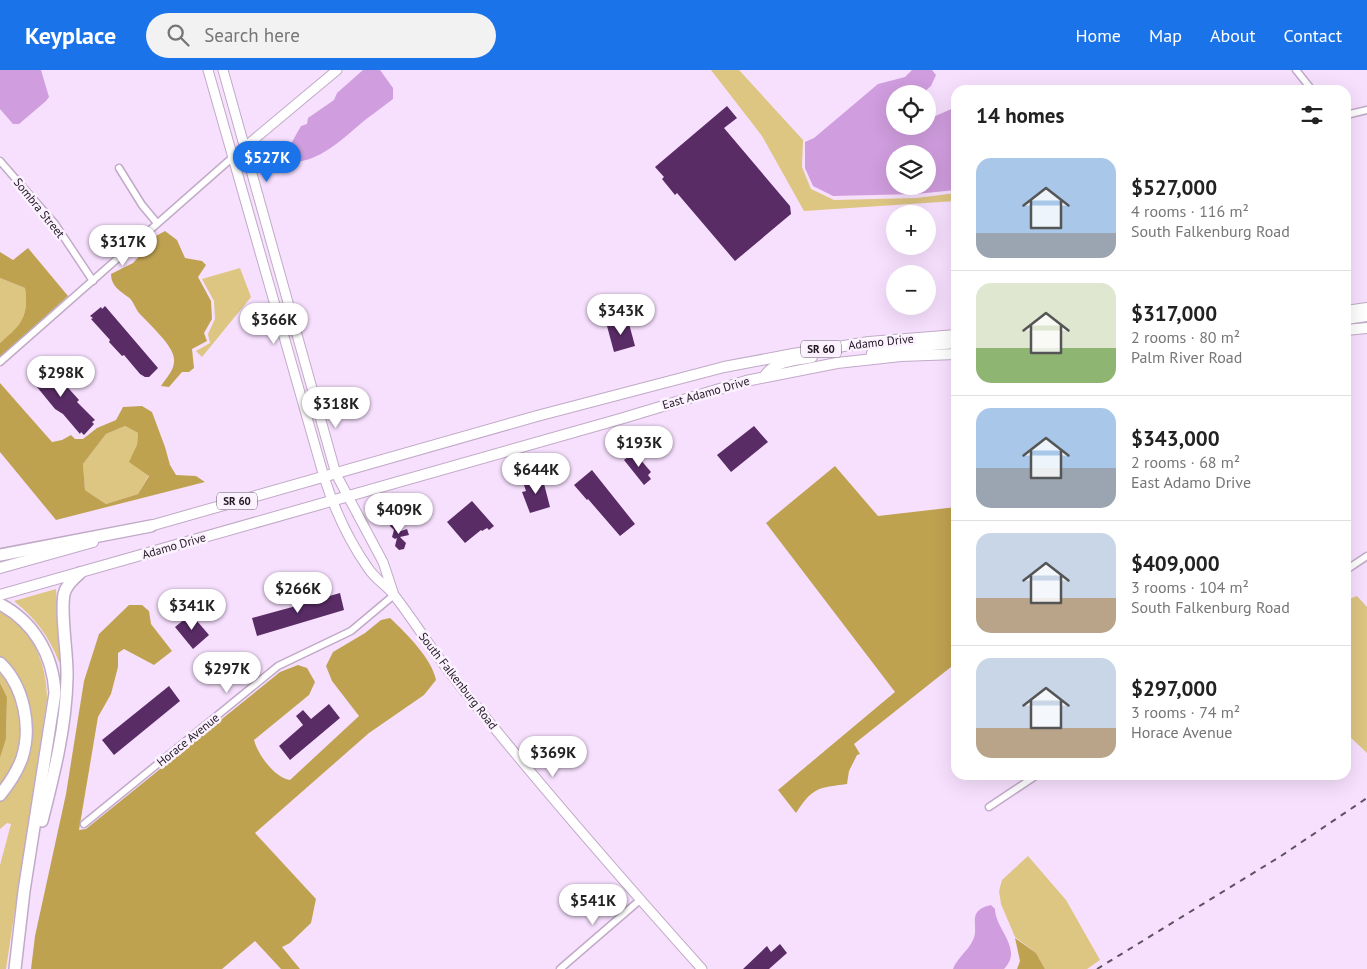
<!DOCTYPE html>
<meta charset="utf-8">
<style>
:root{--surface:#fff;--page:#f2f2f2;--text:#222;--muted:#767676;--line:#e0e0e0;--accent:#1a73e8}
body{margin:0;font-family:"PT Sans",sans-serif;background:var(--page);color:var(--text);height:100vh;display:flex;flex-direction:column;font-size:19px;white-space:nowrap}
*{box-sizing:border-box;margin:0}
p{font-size:16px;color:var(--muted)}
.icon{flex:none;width:28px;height:28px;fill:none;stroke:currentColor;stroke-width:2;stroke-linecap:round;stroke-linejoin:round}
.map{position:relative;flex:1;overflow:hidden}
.details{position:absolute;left:951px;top:15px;width:400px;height:695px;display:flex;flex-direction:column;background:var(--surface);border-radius:15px;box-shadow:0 5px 20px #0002}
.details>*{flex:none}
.controls{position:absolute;left:886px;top:15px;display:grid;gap:10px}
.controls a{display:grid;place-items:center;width:50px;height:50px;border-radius:50%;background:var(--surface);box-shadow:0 5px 20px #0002;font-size:25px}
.price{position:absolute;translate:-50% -42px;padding:0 11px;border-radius:18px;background:#fff;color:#222;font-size:16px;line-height:32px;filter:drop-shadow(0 1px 2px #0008)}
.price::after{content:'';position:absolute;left:50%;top:30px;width:15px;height:11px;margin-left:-8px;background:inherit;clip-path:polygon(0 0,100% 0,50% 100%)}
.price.current{background:var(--accent);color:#fff}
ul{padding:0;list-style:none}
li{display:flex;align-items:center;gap:15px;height:125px;padding:0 25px}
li+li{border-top:1px solid var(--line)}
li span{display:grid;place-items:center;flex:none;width:140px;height:100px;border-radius:15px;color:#555}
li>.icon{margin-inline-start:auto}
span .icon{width:60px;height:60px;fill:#fffc;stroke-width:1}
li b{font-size:21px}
h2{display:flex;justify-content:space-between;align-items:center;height:60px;padding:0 25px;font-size:21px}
header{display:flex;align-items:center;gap:30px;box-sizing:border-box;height:70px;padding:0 25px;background:var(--accent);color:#fff}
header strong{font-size:24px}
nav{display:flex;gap:28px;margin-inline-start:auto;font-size:18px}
.search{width:350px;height:45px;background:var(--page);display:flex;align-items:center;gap:12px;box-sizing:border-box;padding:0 18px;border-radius:28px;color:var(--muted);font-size:19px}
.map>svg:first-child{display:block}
.green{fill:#ddc582}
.forest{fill:#bfa250;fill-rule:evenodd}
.water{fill:#d09dde;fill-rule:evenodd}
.building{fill:#592c66}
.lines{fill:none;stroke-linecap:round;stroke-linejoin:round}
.street-casing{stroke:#c1aac7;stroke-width:9}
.secondary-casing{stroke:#c1aac7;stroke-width:11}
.primary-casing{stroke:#c1aac7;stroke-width:12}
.highway-casing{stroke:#c1aac7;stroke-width:14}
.street{stroke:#fff;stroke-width:6}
.secondary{stroke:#fff;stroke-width:9}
.primary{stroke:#fff;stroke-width:10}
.highway{stroke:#fff;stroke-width:11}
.rail{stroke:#5e5262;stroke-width:2;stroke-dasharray:6 6;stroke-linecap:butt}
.labels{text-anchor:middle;stroke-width:5;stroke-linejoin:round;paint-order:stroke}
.shield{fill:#fcf2ff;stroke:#625965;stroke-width:1}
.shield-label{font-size:11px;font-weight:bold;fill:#201823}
.street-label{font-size:12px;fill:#201823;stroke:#fcf2ff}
</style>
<header>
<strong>Keyplace</strong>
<div class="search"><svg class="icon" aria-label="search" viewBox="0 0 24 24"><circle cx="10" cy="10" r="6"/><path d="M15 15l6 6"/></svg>Search here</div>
<nav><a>Home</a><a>Map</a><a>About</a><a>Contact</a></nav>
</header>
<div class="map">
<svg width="1367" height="899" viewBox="0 0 1367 899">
<rect width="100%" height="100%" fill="#f7e0fe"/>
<g class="green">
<polygon points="711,0 739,0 803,70 802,97 811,119 834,130 917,128 956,123 956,131 804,141 762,66"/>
<polygon points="240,198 251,227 202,287 196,281 210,273 208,264 215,249 214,231 202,209"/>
<path d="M0,208L25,218C29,247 21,255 0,273Z"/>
<polygon points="125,356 138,363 137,375 149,405 138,424 106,434 85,420 83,394 106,364"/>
<path d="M56,519L61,591L59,592C49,566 35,548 14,531Z"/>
<polygon points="1357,526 1367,537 1367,683 1346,663 1346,530"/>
<path d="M0,541C33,559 47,594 47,629L6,899H0V795L11,754L7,753L0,759V731L8,723L30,663L0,588Z"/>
<polygon points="0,599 14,619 22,654 18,690 0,721 0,688 6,669 7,627 0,613"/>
<polygon points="1028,786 1066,830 1100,890 1087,899 1045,899 1036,883 1015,867 1001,834 999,821 1002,810"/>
</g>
<g class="forest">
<path d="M165,161L177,170L185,188L202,191L206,195L198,207L211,231L212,249L204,263L207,271L192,279L194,298L189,302H182L169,317L161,316C167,307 175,300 174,289C174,276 148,253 139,243C135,238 133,230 128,227C120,221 111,216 111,204L133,193L148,177V173L156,166Z"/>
<path d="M28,178L68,226L0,287V273C21,255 29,247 25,218L0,208V182L13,190Z"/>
<path d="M0,313L52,372L62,370L71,365L75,369H83L97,358L116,350L123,337L142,336L152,342L165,377L170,395L176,405L196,406L205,412L56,450L0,382ZM125,356L138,363L137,375L129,392L149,406L138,424L106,434L85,420L83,394L106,364Z"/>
<path d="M835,396L878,446L956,437V593L854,674L860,684L857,685L849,701L847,714C818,718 813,717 796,743L778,720L895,622L766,453Z"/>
<path d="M129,535H142L149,541L151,554L172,581L154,595L124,579L118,583V597L111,624L98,647L79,760L86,759L280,602L298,595L307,598L315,612L309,625L254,670C258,685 275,708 290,710L359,646L332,611L326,596L333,582L365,563L381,550L390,548C407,564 432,589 436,610L424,625L369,663L255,763L316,829L311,853L290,873L282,877L300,899H281L255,871L222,899H31L35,866L66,724L84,611L99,564Z"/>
<polygon points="0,613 7,627 6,669 0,688"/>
<polygon points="1015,868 1036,883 1045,899 1017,899 1020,891"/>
</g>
<g class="water">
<polygon points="0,0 41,0 49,27 46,31 19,54 13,54 0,39"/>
<path d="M363,0H380L393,18V29C382,38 369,46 358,56C339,72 314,96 286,91L284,86L301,56L307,54L308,48L334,30L337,23Z"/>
<path d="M912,0H932L936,5L931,16L922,24H895V56H928V44L933,47L956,37V120L916,124L833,126L813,116L805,98V72L814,68L878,14L905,7ZM895,84H928V116H895Z"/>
<path d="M991,835L995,839C995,859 1024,879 1004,899H953C957,888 968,881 973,870C980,856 965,841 991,835Z"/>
</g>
<g class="building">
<polygon points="727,36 737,48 724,58 790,136 791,144 735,191 677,123 675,125 662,109 664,107 655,97"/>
<polygon points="105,236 158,298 149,307 145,307 140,304 124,285 122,286 109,272 110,270 91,249 93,248 90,246 101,237 102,239"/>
<polygon points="628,250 635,276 614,282 607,256"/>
<polygon points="40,293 41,294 44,293 60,312 62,311 79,330 77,332 95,350 92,352 94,354 84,365 81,362 80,364 63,344 55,339 28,306 31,304 29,302"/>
<polygon points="754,356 768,372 731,402 717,385"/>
<polygon points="634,382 651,402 648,405 651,409 644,415 624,390"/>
<polygon points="592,400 635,454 620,466 588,429 587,430 574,415"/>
<polygon points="542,406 550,437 530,443 522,422 526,421 523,412"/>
<polygon points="472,431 494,456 489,460 487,458 482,461 481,460 465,473 447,452"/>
<polygon points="396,449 400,451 398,462 407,459 409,465 400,467 406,473 404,479 399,480 395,476 397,468 395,469 392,467 394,460 390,456 391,451"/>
<polygon points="340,523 344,540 257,566 252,548 296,536 294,528 302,525 305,533"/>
<polygon points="191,544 209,565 193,579 175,557"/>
<polygon points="169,616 180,631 114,685 102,670"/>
<polygon points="329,634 340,648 290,690 279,676 303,655 296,646 303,640 311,649"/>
<polygon points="780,874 787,883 769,899 743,899 767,876 771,882"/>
</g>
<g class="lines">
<defs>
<g id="street">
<polyline points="1296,0 1312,20"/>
<polyline points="1346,45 1367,40"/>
<polyline points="0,91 55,154 93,211"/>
<polyline points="119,98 142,135 157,153"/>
<polyline points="0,292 233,87"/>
<polyline points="1346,500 1367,486"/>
<polyline points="989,737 1037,705"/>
<polyline points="84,754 278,596 351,561 394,525"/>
<polyline points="560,899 640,830"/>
</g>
<g id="secondary">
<path d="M208,0L324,407C334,438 349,471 368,498C375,509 387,516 394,525C415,552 433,582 454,608C533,708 617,804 702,899"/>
<polyline points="223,0 336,404 383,492 393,522"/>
<polyline points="233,87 337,0"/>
</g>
<g id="primary">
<polyline points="1346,241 1367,238"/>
<polyline points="1346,249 1367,246"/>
<polyline points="1346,260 1367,258"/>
<polyline points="871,289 872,283 882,279 956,273"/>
<path d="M764,307C775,290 794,291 812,287"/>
<polyline points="143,458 537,346 724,297 793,284 869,272 956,265"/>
<polyline points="0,498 93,472"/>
<polyline points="0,525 620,349 746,311 837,293 901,286 956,284"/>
</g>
<g id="highway">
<polyline points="0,485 151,456"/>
<path d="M0,534C34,552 53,585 55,623L24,821L15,899"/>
<path d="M0,593C24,616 32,657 22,688C17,702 9,714 0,725"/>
<path d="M42,751C54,704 66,657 67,608C68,584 60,545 64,524C66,515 74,508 80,503"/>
</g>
</defs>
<use href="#street" class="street-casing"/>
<use href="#secondary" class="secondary-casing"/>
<use href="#primary" class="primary-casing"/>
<use href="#highway" class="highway-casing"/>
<use href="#street" class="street"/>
<use href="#secondary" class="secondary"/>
<use href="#primary" class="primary"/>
<use href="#highway" class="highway"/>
<polyline class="rail" points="1097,899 1281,786 1367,728"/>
</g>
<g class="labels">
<g class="shield">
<rect x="801" y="270.5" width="40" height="17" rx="4"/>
<rect x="217" y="422.5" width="40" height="17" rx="4"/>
</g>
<g class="shield-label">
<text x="821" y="283">SR 60</text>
<text x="237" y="435">SR 60</text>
</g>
<g class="street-label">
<text transform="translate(39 138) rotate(51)" y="4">Sombra Street</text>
<text transform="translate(881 272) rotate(-6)" y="4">Adamo Drive</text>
<text transform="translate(706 323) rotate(-16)" y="4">East Adamo Drive</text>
<text transform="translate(174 476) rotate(-16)" y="4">Adamo Drive</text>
<text transform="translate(458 611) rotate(52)" y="4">South Falkenburg Road</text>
<text transform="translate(188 670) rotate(-39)" y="4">Horace Avenue</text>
</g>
</g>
</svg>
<div class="controls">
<a><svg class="icon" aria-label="locate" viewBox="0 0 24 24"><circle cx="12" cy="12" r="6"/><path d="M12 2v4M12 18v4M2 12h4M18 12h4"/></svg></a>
<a><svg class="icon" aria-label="layers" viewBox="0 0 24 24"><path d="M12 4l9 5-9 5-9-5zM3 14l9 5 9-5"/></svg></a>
<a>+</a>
<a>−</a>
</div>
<b class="price current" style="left:267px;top:113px">$527K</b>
<b class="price" style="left:123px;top:197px">$317K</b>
<b class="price" style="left:621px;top:266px">$343K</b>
<b class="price" style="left:274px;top:275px">$366K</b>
<b class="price" style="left:61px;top:328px">$298K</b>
<b class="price" style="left:336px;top:359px">$318K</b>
<b class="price" style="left:639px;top:398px">$193K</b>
<b class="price" style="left:536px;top:425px">$644K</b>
<b class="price" style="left:399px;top:465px">$409K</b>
<b class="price" style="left:298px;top:544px">$266K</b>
<b class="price" style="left:192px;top:561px">$341K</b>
<b class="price" style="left:227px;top:624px">$297K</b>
<b class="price" style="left:553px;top:708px">$369K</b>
<b class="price" style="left:593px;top:856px">$541K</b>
<section class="details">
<h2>14 homes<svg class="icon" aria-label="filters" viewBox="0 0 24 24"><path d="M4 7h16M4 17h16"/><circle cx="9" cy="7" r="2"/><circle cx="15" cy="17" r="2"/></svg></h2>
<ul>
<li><span style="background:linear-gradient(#a9c7e8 75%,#9aa5b1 0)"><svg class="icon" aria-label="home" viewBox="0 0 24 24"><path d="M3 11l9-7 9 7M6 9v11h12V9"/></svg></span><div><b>$527,000</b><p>4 rooms · 116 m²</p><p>South Falkenburg Road</p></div></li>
<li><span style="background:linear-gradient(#dfe7d0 65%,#8fb573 0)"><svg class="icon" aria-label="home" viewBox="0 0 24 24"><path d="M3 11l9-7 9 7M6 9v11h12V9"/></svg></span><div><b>$317,000</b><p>2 rooms · 80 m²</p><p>Palm River Road</p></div></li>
<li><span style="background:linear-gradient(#a9c7e8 60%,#9aa5b1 0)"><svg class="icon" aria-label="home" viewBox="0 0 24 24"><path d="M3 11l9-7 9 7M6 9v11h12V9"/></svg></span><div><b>$343,000</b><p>2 rooms · 68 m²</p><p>East Adamo Drive</p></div></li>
<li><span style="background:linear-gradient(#c9d6e8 65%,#b9a48a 0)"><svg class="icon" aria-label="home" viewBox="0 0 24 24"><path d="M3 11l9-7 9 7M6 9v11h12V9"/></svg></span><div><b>$409,000</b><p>3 rooms · 104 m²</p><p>South Falkenburg Road</p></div></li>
<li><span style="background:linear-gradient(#c9d6e8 70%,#b9a48a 0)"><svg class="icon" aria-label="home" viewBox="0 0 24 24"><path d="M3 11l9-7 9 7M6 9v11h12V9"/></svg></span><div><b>$297,000</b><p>3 rooms · 74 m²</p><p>Horace Avenue</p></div></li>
</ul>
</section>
</div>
